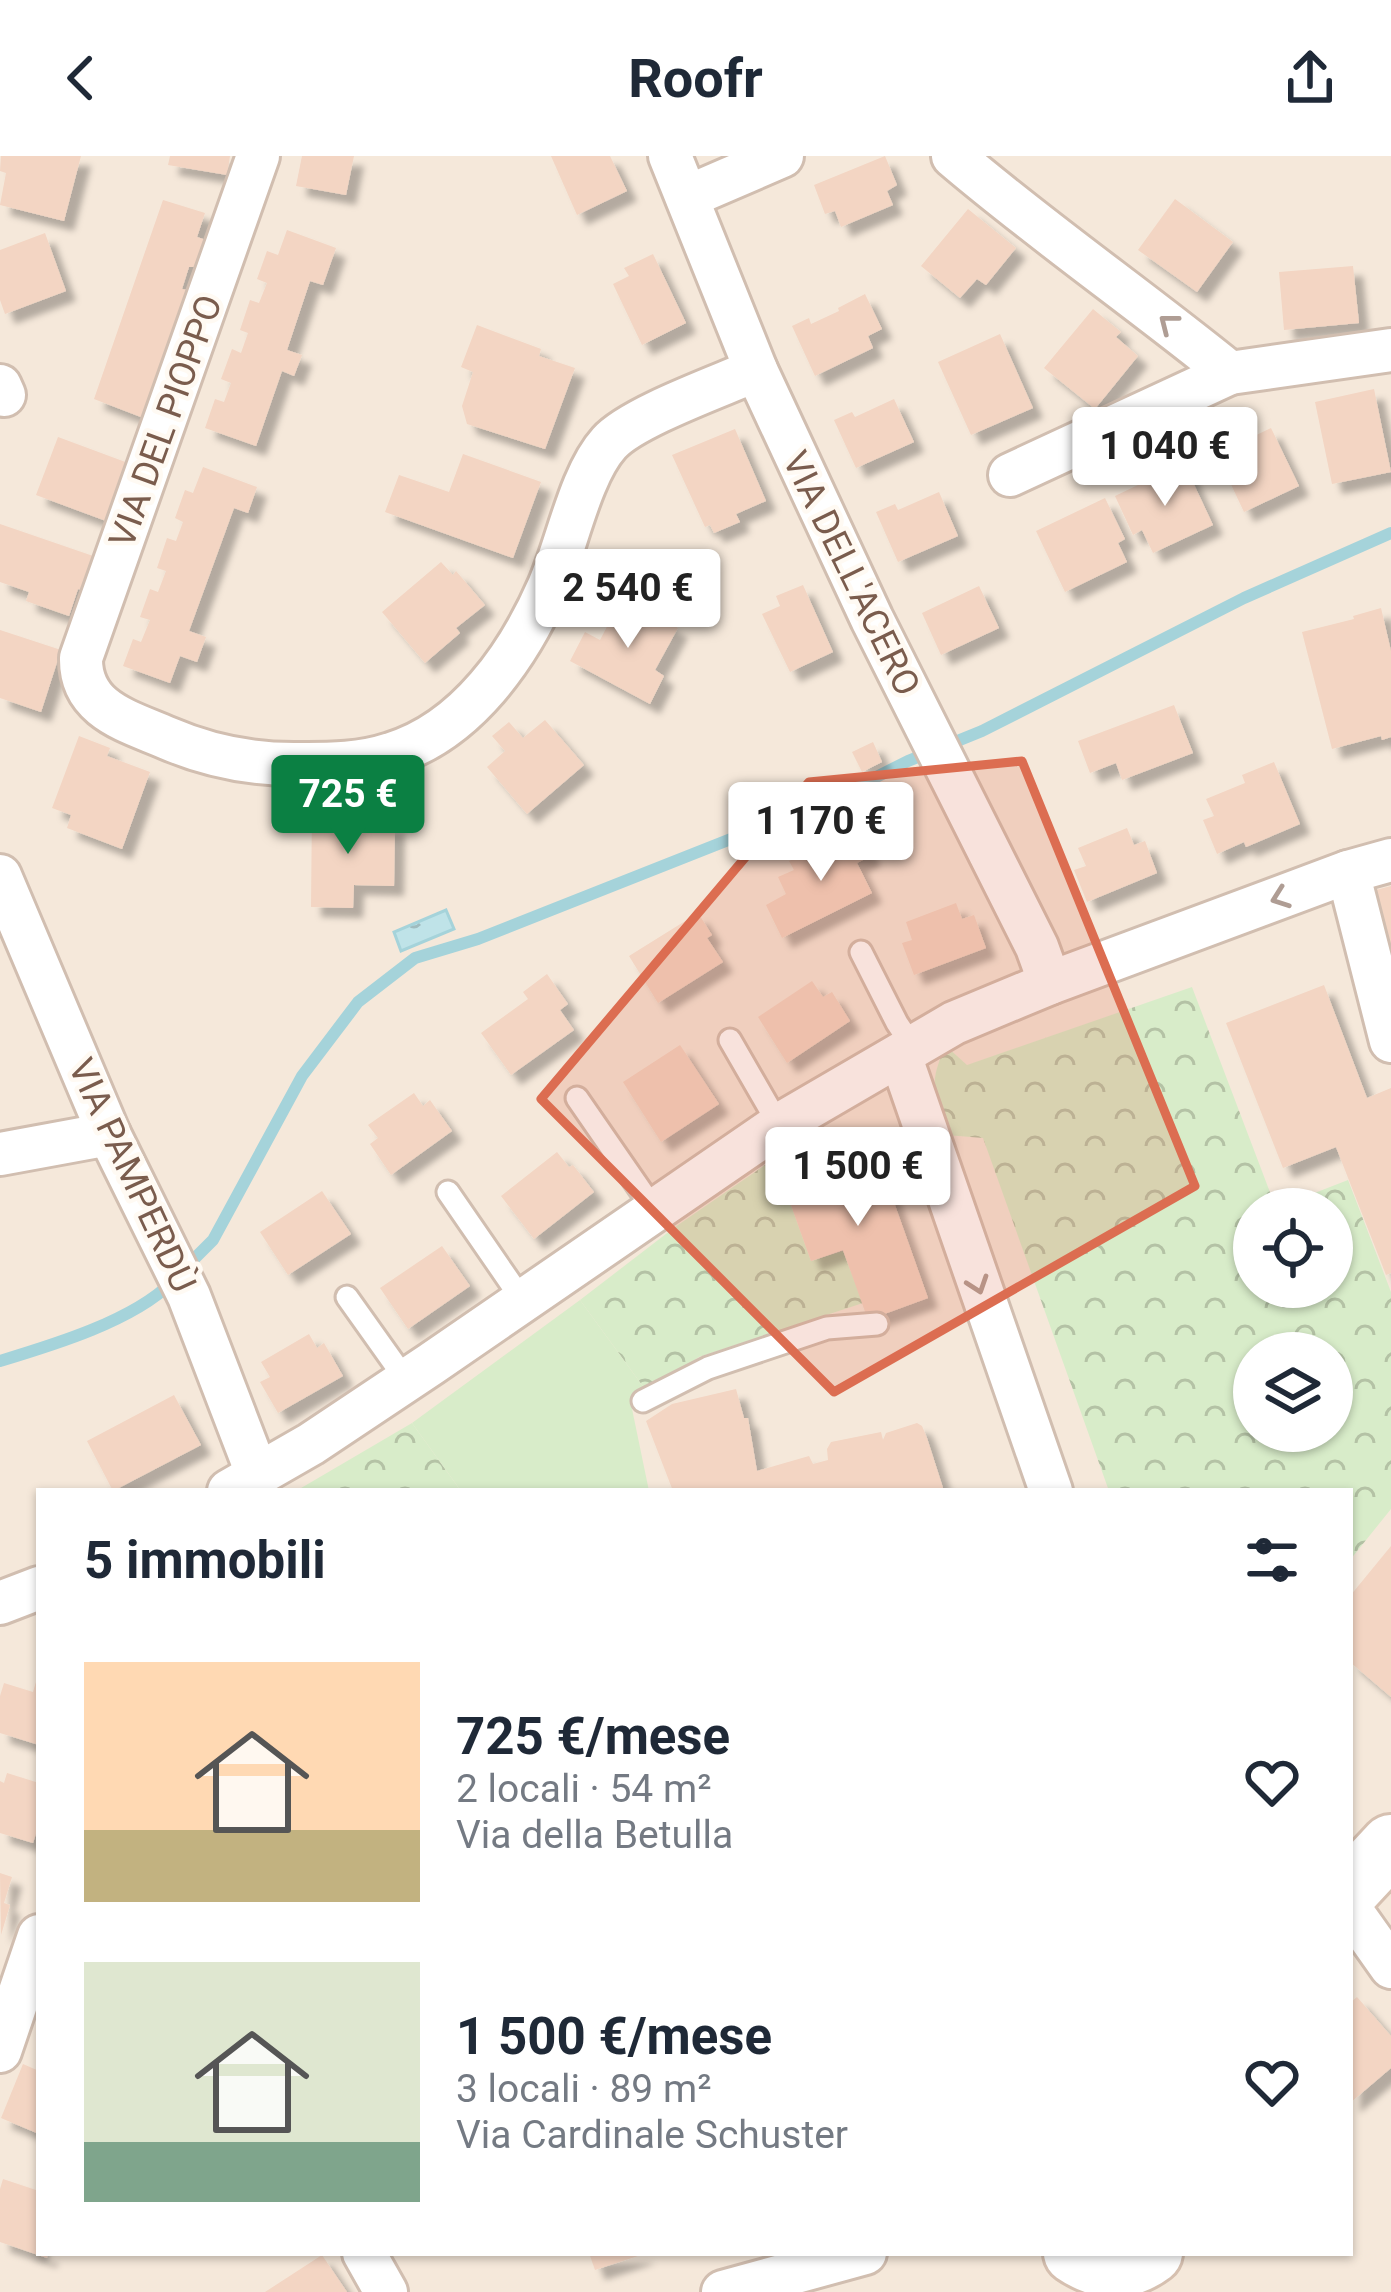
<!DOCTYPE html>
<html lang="it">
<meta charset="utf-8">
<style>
:root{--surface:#fff;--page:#f2f2f3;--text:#1f2937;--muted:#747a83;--accent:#0b8043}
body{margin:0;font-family:Roboto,sans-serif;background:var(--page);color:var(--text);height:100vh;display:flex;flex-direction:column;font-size:45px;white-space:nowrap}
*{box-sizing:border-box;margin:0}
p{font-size:39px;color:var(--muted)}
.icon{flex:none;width:66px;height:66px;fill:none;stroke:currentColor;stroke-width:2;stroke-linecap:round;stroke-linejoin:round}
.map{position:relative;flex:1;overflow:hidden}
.drawer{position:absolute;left:36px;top:1332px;width:1317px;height:768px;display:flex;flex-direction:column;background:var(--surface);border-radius:0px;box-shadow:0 3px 9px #0004}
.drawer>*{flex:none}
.tools{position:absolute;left:1233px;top:1032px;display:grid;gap:24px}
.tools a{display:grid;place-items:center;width:120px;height:120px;border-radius:50%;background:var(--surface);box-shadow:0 3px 9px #0004;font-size:60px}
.price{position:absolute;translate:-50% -102px;padding:0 27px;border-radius:12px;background:#fff;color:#222;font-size:39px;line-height:78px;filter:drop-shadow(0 3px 6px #0008)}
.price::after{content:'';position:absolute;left:50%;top:72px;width:36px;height:27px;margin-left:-18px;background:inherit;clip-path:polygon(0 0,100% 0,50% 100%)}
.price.active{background:var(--accent);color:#fff}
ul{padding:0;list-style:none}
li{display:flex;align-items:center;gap:36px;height:300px;padding:0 48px}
li span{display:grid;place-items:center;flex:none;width:336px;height:240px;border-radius:0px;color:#555}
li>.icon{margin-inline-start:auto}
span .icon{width:144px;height:144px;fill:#fffc;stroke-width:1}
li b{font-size:51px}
h2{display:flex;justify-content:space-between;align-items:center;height:144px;padding:0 48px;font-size:51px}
header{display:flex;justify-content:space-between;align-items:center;height:156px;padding:0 48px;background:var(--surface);font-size:54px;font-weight:700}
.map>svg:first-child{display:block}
.residential{fill:#f5e8da;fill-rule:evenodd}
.park{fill:url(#park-crowns);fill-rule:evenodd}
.garden{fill:#d8ecc9}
.water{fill:url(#water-ripples);stroke:#a5d3da;stroke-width:3}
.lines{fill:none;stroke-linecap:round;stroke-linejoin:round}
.stream{stroke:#a5d3da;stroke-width:12}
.building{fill:#f3d5c3;filter:url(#shadow)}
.lane-casing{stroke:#d1beb0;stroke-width:27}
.street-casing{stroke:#d1beb0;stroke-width:48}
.secondary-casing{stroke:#d6c0b0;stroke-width:66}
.lane{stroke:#fff;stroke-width:21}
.street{stroke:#fff;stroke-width:42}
.secondary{stroke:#fff;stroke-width:60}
.oneway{stroke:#af9d94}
.marked{fill:#dc6d51;fill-opacity:0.2;stroke:#dc6d51;stroke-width:9;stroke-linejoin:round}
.labels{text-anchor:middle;stroke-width:9;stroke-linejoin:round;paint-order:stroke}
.street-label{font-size:36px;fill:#7a5c4d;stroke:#fffaf3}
</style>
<header><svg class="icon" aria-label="back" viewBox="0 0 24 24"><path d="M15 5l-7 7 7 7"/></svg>Roofr<svg class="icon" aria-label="share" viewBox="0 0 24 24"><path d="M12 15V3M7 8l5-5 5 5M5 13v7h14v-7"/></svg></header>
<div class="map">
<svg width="1391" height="2136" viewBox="0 0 1391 2136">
<defs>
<pattern id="park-crowns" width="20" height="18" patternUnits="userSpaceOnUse" patternTransform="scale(3)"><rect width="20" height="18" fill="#d8ecc9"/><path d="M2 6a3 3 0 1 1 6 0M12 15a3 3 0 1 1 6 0" fill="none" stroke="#b4c2a5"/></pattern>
<pattern id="water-ripples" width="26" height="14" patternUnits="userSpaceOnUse" patternTransform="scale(3)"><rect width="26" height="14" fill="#bfe3e8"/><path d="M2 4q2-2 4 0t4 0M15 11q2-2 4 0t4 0" fill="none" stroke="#a0bbbe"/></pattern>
<filter id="shadow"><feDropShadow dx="10" dy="10" stdDeviation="3" flood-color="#0004"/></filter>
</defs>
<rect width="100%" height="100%" fill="#fdf6ec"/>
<path class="residential" d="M0,0H1391V2136H0ZM1254,1053H1332V1131H1254ZM1254,1197H1332V1275H1254ZM39,1335H1350V2097H39Z"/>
<g class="park">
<path d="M1192,831L1276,1052L1348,1024L1391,1136V1353L1350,1404V1335H1109L983,982L946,979C935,940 927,928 946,890L967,909ZM1254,1053H1332V1131H1254ZM1254,1197H1332V1275H1254Z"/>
<polygon points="765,1009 782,1024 811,1105 843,1095 863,1147 699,1201 647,1236 580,1144 675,1071"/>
<polygon points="412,1267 461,1335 296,1335"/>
</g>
<polygon class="garden" points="580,1144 647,1236 631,1248 649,1335 461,1335 412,1267"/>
<polygon class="water" points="446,754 454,773 401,795 394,776"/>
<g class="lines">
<g class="stream">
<polyline points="186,1111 213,1084 302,920 358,846 415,802 478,783 837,641 908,605 982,575 1244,442 1391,377"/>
<path d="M0,1205C53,1189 133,1165 172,1126"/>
</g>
</g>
<g class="building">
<polygon points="1,0 81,0 64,65 0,49 6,17 0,15"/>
<polygon points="170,0 230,0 227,19 168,9"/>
<polygon points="302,0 354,0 346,39 296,30"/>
<polygon points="551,0 610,0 627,35 577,59"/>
<polygon points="885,0 897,29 887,35 893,49 841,71 835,55 825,58 814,29"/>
<polygon points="1175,43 1233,86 1197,136 1138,94"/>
<polygon points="163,44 205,57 197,81 206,84 197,111 189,111 182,133 188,134 146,263 94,243"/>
<polygon points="968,53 1016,92 986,129 977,123 960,142 921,110"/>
<polygon points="287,74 336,92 323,129 310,125 287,194 302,199 294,220 282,215 256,290 205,272 215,243 224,246 231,227 221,223 232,193 241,197 248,177 240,174 250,144 259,147 267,127 257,123 267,95 278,99"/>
<polygon points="45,77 66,135 5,158 0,144 0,94"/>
<polygon points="653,98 686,167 642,189 613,128 629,120 624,112"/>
<polygon points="1353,110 1359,167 1284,174 1279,116"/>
<polygon points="865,138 882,173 868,180 873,192 815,220 792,170 809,162 811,168 839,155 838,152"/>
<polygon points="1093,153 1121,176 1116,181 1138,200 1095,253 1044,212"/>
<polygon points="477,169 541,193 539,200 575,212 545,293 467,268 462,250 473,216 461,211"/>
<polygon points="1000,178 1033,252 971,279 938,206"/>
<polygon points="1374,233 1391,316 1332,328 1315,246"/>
<polygon points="894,243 914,286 856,312 834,264 852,256 855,261"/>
<polygon points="1271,272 1299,330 1244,356 1212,288 1243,273 1248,283"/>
<polygon points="735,273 766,345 736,358 740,366 714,377 710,369 705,371 672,299"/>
<polygon points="58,281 128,307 106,365 36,339"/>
<polygon points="463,298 541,326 513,402 385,356 399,319 449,336"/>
<polygon points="1184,307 1213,369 1153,397 1142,374 1133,379 1115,340"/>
<polygon points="203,311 257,331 248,357 234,352 189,475 206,481 197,506 180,500 170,527 123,510 133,483 141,486 150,464 140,461 150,433 158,436 166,415 157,412 167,382 176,385 183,366 175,362 185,334 193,337"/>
<polygon points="939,336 958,380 898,406 876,356 895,348 898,354"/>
<polygon points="1105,342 1125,383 1118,387 1127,406 1065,436 1036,375"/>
<polygon points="0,368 96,401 85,435 78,433 69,460 26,445 29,436 0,426"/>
<polygon points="441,406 453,419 456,415 485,449 456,472 460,477 425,507 382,456"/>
<polygon points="803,429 833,496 790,516 762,458 780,450 776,440"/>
<polygon points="979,430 999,472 941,499 922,457"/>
<polygon points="622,442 678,472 655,514 664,520 650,548 570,505 585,476 600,484"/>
<polygon points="1381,452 1391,495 1391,581 1382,584 1381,580 1332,593 1302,476 1354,463 1353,460"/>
<polygon points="0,474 61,494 41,556 0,542"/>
<polygon points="1174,549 1193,597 1122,624 1116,607 1090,617 1078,585"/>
<polygon points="545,564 584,609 527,658 487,611 505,595 492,580 509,566 523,582"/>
<polygon points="79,580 110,592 107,600 150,616 122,693 67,672 71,659 52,652"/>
<polygon points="873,586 882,606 862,616 852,596"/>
<polygon points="1274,606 1300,668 1246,691 1244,686 1217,698 1203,664 1214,660 1206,643 1245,627 1242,619"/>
<polygon points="312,651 344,651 344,667 395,668 394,730 354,729 353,752 311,751"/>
<polygon points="1127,672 1134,689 1145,685 1157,717 1087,746 1074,714 1086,710 1078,692"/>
<polygon points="857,673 871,700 857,707 872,737 782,782 766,749 786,738 778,721 794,714 789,705"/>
<polygon points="1391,730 1391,839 1372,735"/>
<polygon points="956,747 962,763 974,759 986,792 914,819 902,787 912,784 906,766"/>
<polygon points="698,757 712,779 707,782 723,806 658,847 629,800"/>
<polygon points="547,818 568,848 560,854 574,874 511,919 481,877 528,843 523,836"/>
<polygon points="812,825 823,841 832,836 850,865 787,907 758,861"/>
<polygon points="1324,829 1367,942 1391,932 1391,1117 1386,1119 1336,991 1283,1012 1226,867"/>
<polygon points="680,889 719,948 661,986 623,926"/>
<polygon points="414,937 423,950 430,944 452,975 391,1019 370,988 378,982 368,969"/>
<polygon points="874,990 928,1142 868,1164 843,1094 811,1105 782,1024"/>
<polygon points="557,996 569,1011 573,1009 594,1036 534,1083 501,1040"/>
<polygon points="322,1035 351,1078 288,1119 260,1076"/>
<polygon points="442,1090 470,1130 408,1173 380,1132"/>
<polygon points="309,1178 317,1192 324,1187 343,1220 278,1257 260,1226 270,1221 261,1206"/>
<polygon points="736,1233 744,1262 748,1262 757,1315 809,1300 813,1308 828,1304 827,1293 831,1286 881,1276 883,1284 886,1277 917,1267 922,1270 927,1282 944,1335 673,1335 646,1265 672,1248"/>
<polygon points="174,1239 201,1289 113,1335 87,1285"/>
<polygon points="1391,1390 1391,1541 1350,1506 1350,1440"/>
<polygon points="38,1519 39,1520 39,1589 0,1577 0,1540 4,1527 33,1536"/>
<polygon points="7,1617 39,1627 36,1655 39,1656 39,1668 33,1687 0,1677 0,1625 4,1627"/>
<polygon points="0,1717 12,1721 4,1747 10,1749 1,1779"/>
<polygon points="1357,1841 1391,1880 1391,1912 1350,1947 1350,1847"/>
<polygon points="23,1908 39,1915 39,1978 1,1962"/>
<polygon points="3,2023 39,2035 39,2097 48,2097 47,2102 0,2086 0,2033"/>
<polygon points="589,2097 644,2097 644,2098 595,2114"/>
<polygon points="322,2099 347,2136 265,2136"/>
</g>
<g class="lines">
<defs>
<g id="lane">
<polyline points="861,796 897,867 913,891"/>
<polyline points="730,884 779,969"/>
<polyline points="577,942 655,1055"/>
<polyline points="448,1036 523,1145"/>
<polyline points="347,1141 406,1224"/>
<polyline points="643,1245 708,1212 827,1172 877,1168"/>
</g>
<g id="street">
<path d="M258,0L81,502C80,554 128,565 167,582C211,601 254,609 301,608C332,608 361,608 391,598C467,575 519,499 549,430C567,389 580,319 609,287C632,261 720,230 756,214"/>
<polyline points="670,0 756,214 872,463 1037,791 1050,827"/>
<path d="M953,0C1042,76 1139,143 1230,217L1391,194"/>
<polyline points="687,41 782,0"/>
<polyline points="0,230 4,239"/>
<polyline points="1010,319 1230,217"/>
<polyline points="1348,716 1391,885"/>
<polyline points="0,720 109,978 189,1140 258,1320"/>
<polyline points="900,899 1051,1335"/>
<polyline points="0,998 109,978"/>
<polyline points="229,1335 311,1288 431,1208 779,969 954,867 1050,827 1348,716 1391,704"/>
<polyline points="0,1447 39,1432"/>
<polyline points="1350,1753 1391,1811"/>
<polyline points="0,1895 39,1780"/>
<polyline points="364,2097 386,2136"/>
<polyline points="723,2136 865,2097"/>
</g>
<g id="secondary">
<polyline points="1350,1733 1391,1689"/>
<path d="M1074,2097C1100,2115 1127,2116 1152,2097"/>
</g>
</defs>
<use href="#lane" class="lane-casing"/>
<use href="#street" class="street-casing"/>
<use href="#secondary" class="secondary-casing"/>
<use href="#lane" class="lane"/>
<use href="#street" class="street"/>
<use href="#secondary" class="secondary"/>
</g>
<defs><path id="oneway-chevron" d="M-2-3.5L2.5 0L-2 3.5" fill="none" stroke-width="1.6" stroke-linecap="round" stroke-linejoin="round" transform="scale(3)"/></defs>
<g class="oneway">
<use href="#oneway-chevron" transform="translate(1168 167) rotate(-142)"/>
<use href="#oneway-chevron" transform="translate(1280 742) rotate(160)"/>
<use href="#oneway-chevron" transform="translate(978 1129) rotate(71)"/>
</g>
<path class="marked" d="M1022,605L1195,1030L834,1236L541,943L809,626Z"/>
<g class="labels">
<g class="street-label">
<text transform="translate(165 265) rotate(-70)" y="13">VIA DEL PIOPPO</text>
<text transform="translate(852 417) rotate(64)" y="13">VIA DELL'ACERO</text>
<text transform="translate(133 1019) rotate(65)" y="13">VIA PAMPERDÙ</text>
</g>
</g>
</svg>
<div class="tools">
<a><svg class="icon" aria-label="locate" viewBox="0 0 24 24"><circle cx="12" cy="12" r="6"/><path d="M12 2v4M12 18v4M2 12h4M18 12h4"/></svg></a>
<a><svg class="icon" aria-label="layers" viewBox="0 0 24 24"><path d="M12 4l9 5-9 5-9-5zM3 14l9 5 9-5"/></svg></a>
</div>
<b class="price" style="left:1165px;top:353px">1 040 €</b>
<b class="price" style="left:628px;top:495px">2 540 €</b>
<b class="price active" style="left:348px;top:701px">725 €</b>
<b class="price" style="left:821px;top:728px">1 170 €</b>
<b class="price" style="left:858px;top:1073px">1 500 €</b>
<section class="drawer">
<h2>5 immobili<svg class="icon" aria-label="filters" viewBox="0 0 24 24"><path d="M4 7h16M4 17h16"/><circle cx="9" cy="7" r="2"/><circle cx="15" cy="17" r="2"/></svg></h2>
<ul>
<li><span style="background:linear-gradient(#ffd9b3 70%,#c2b280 0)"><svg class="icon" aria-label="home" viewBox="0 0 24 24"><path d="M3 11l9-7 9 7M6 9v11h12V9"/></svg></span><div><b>725 €/mese</b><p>2 locali · 54 m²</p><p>Via della Betulla</p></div><svg class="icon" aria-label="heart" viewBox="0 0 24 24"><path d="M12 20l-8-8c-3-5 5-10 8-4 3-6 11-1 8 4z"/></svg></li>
<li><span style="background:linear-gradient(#dfe7d0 75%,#7fa58c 0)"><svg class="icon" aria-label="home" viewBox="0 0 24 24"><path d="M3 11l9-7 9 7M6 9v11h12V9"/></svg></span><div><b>1 500 €/mese</b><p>3 locali · 89 m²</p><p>Via Cardinale Schuster</p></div><svg class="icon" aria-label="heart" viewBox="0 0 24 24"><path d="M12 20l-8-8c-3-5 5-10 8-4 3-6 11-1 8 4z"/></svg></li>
</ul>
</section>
</div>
